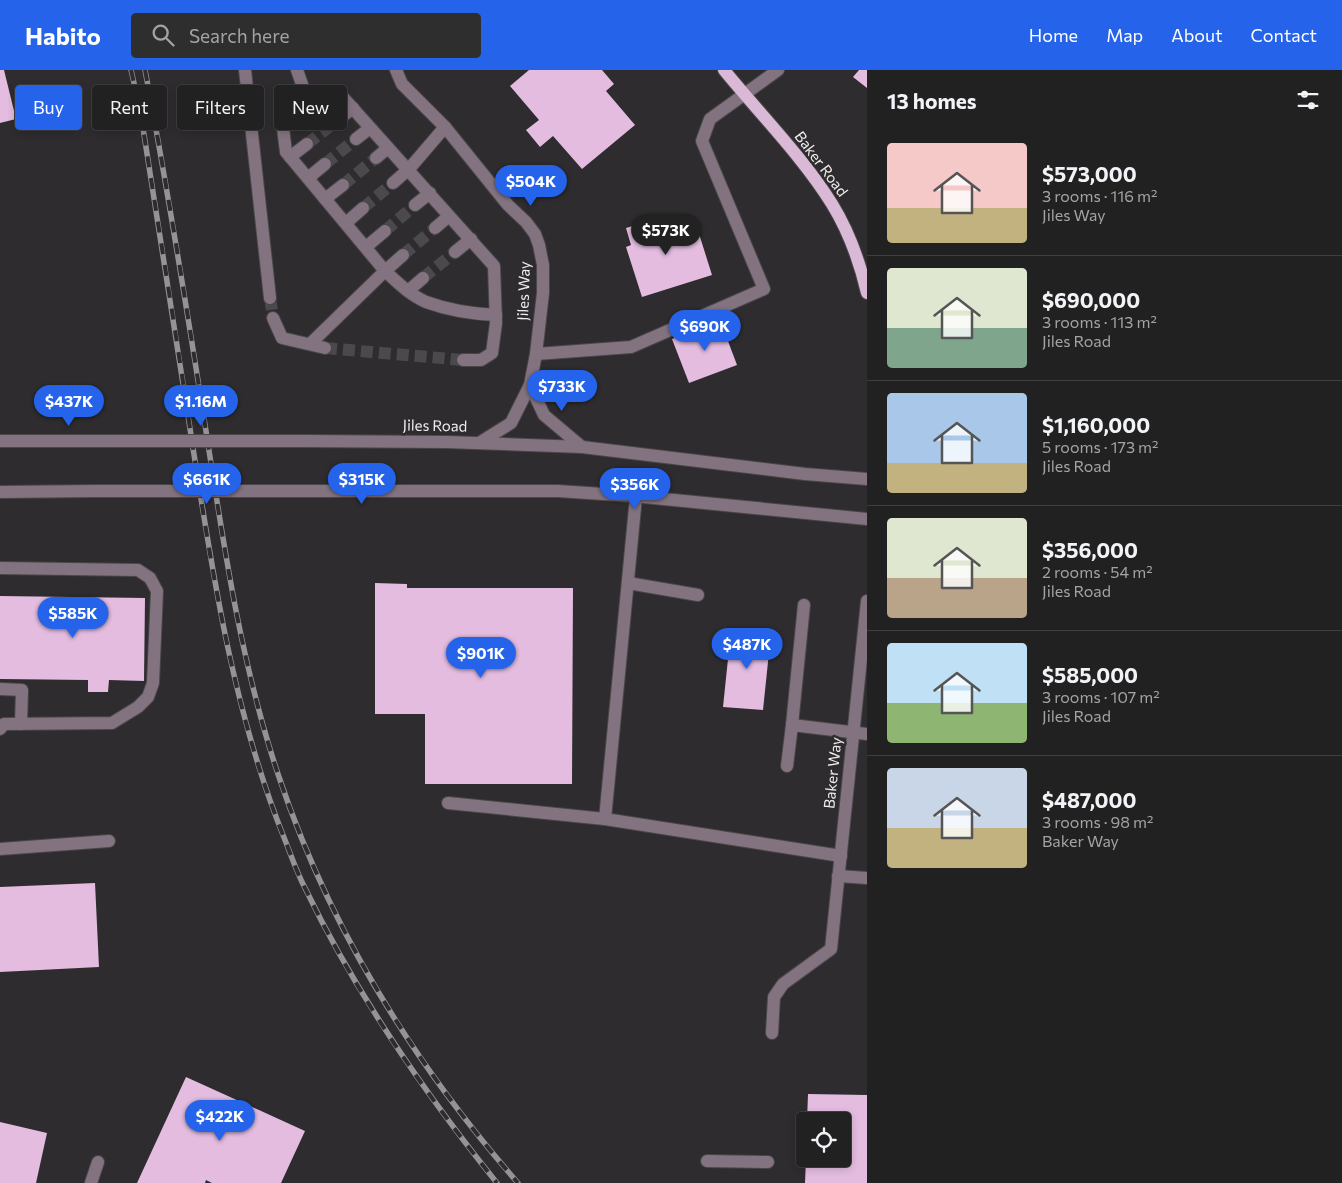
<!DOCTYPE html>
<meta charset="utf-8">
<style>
:root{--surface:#222122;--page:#2e2e2f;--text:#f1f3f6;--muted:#a2a3a5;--line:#3f3e40;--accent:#2563eb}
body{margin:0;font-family:Commissioner,sans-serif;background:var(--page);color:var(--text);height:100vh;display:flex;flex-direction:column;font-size:19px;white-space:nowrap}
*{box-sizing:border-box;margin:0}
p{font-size:16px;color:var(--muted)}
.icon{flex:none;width:28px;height:28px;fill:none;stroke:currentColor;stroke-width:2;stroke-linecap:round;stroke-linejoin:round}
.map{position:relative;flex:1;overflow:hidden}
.panel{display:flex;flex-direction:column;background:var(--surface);width:475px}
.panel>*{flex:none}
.hud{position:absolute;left:15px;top:15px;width:475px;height:45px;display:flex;gap:10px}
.controls{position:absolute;left:796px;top:1042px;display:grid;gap:10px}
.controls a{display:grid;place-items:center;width:55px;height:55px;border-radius:5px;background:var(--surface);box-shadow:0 2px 8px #0003,0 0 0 1px var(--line);font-size:25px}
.price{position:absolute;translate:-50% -42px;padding:0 11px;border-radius:18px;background:var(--accent);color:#fff;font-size:16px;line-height:32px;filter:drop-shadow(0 1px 2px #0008)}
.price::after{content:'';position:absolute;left:50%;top:30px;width:15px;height:11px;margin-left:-8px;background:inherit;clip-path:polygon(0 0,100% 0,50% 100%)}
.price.current{background:#222;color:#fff}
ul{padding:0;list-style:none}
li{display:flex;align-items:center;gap:15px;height:125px;padding:0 20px}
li+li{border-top:1px solid var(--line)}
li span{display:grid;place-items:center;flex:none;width:140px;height:100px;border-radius:5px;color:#555}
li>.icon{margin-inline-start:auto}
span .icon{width:60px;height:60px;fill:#fffc;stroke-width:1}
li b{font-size:21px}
h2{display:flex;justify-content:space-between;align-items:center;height:60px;padding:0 20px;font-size:21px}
.pill{padding:0 18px;border-radius:5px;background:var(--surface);box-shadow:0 2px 8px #0003,0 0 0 1px var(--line);font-size:18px;line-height:45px}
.pill.current{background:var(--accent);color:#fff}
header{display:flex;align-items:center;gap:30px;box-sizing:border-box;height:70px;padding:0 25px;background:var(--accent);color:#fff}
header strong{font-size:24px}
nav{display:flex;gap:28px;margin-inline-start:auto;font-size:18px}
.search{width:350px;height:45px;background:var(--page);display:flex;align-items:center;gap:12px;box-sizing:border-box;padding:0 18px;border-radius:5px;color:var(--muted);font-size:19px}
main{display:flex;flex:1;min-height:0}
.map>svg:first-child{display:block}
.building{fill:#e3bce0}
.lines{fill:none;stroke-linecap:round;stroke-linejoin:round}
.minor-tunnel{stroke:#4b494b;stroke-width:12;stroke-dasharray:12 6;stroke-linecap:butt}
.minor-casing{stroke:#494749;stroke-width:14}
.major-casing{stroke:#494749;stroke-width:14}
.minor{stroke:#837381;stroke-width:12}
.major{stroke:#dab9d7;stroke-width:12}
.rail-casing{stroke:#959394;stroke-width:5.5}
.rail{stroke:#2e2c2e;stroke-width:4;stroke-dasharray:11;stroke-linecap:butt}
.minor-bridge-casing{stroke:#494749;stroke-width:14;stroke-linecap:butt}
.minor-bridge{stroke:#837381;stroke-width:12}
.labels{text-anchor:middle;stroke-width:5;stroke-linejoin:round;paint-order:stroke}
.street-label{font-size:15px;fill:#eeeced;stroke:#2e2c2e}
</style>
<header>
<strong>Habito</strong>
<div class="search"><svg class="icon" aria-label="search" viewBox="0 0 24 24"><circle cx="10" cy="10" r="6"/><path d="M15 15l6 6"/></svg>Search here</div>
<nav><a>Home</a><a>Map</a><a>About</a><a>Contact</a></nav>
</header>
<main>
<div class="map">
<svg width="867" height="1113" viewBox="0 0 867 1113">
<rect width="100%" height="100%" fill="#2e2c2e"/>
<g class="building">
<polygon points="0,0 4,0 16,49 0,53"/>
<polygon points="529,0 602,0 614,14 606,21 635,55 582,99 553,66 540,77 526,60 539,50 510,16"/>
<polygon points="859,0 867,0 867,18 853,7"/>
<polygon points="659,148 664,162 695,151 712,205 642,227 626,177 631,175 626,158"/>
<polygon points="720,250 737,295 689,313 672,269"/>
<polygon points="375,513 407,514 407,518 573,518 572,714 425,714 425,644 375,644"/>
<polygon points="0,526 145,528 144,611 109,610 108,622 88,622 88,610 0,609"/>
<polygon points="731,560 771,563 763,640 723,637"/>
<polygon points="95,813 99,897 0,902 0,817"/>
<polygon points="186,1007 305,1061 281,1113 212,1113 206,1110 205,1113 137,1113"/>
<polygon points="808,1024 867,1025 867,1113 805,1113 806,1089 842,1089 842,1051 807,1051"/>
<polygon points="0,1052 47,1063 36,1113 0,1113"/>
</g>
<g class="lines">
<g class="minor-tunnel">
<polyline points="307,74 339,49"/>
<polyline points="325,94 356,69"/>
<polyline points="343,115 376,88"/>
<polyline points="363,138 393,113"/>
<polyline points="385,161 415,135"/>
<polyline points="403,185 435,158"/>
<polyline points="423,208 455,182"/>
<polyline points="270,228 273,248"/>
<polyline points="325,278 463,290"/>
</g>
<defs>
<g id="minor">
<polyline points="245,0 270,228"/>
<polyline points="297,0 305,23"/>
<polyline points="396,0 402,14 445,57 508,135 526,152 535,164 539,175 543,195 543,223 536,284 530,315 511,353 479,373"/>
<polyline points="305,23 340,24 494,196 496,253 492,283 481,290 463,290"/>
<polyline points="305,23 283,58 286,82 385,201 403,185"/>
<polyline points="339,49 353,38"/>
<polyline points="356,69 370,58"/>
<polyline points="290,87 307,74"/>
<polyline points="376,88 388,78"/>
<polyline points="308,108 325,94"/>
<polyline points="393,113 409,99 445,57"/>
<polyline points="325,129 343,115"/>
<polyline points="415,135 430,123"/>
<polyline points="346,153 363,138"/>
<polyline points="435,158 449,146"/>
<polyline points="366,177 385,161"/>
<polyline points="455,182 471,169"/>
<polyline points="408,221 423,208"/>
<polyline points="273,248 282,268 325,278"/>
<path d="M310,274L385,201C397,212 410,225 426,232C448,240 473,244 496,245"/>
<polyline points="536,284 631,277 764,219 702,71 710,49 778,0"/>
<polyline points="530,315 544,345 582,377"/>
<polyline points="0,371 97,371"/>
<polyline points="305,371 447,372 582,377 805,404 867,409"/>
<polyline points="320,421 558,421 633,426 867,449"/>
<polyline points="0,422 94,421"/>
<polyline points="636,427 605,749 841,786"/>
<polyline points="0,498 138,500 150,508 157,521 153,613 148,627 138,637 112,653 4,654 0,659"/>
<polyline points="628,513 698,525"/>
<polyline points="804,535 792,655 867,664"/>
<polyline points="0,619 22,620 21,654"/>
<polyline points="787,696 792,655"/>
<polyline points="448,733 605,749"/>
<polyline points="0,779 109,771"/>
<polyline points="838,806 867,808"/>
<polyline points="772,963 774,927 783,914 831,879 867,531"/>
<polyline points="707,1091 768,1092"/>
<polyline points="91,1113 98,1092"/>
</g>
<path id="major" d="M724,0C760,44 802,86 832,134C848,160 860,193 867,223"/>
</defs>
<use href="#minor" class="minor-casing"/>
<use href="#major" class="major-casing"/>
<use href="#minor" class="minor"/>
<use href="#major" class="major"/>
<defs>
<g id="rail">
<path d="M131,0L140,39C157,148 175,257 191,365C212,500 232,637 283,765C290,782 296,801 305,818C356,924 423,1021 497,1113"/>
<path d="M145,0C168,120 187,240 206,361C224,477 241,595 279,707C329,857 414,994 518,1113"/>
</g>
</defs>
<use href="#rail" class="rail-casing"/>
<use href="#rail" class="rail"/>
<defs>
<g id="minor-bridge">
<polyline points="97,371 305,371"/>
<polyline points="94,421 320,421"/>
</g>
</defs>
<use href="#minor-bridge" class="minor-bridge-casing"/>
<use href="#minor-bridge" class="minor-bridge"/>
</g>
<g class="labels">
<g class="street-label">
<text transform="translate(821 94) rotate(53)" y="5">Baker Road</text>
<text transform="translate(524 221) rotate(-88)" y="5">Jiles Way</text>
<text transform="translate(435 356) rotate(1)" y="5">Jiles Road</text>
<text transform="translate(833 703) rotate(-84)" y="5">Baker Way</text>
</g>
</g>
</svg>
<div class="controls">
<a><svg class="icon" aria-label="locate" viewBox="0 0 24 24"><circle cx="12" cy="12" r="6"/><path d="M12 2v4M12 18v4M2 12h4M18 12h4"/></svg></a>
</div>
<b class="price" style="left:531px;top:137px">$504K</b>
<b class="price current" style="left:666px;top:186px">$573K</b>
<b class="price" style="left:705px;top:282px">$690K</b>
<b class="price" style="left:562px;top:342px">$733K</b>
<b class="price" style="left:69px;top:357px">$437K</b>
<b class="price" style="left:201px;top:357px">$1.16M</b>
<b class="price" style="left:207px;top:435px">$661K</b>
<b class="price" style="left:362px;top:435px">$315K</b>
<b class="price" style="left:635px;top:440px">$356K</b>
<b class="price" style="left:73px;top:569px">$585K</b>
<b class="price" style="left:747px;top:600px">$487K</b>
<b class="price" style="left:481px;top:609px">$901K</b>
<b class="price" style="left:220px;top:1072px">$422K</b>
<div class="hud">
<a class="pill current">Buy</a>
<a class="pill">Rent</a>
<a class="pill">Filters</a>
<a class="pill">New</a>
</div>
</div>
<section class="panel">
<h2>13 homes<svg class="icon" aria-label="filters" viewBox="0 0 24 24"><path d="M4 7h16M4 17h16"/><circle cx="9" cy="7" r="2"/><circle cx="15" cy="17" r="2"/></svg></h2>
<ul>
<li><span style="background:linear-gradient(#f6c9c9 65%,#c2b280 0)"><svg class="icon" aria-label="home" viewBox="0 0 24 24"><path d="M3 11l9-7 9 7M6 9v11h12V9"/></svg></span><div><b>$573,000</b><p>3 rooms · 116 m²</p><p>Jiles Way</p></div></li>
<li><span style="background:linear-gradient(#dfe7d0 60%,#7fa58c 0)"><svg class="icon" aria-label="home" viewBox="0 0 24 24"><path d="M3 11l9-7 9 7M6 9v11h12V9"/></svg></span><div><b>$690,000</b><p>3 rooms · 113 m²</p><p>Jiles Road</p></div></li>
<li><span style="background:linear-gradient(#a9c7e8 70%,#c2b280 0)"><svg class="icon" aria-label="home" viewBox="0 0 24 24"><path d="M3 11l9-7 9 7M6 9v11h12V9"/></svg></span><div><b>$1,160,000</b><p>5 rooms · 173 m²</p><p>Jiles Road</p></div></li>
<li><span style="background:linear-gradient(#dfe7d0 60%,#b9a48a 0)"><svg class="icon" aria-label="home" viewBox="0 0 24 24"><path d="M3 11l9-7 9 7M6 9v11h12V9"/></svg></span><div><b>$356,000</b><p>2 rooms · 54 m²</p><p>Jiles Road</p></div></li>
<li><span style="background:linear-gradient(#bfe0f5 60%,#8fb573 0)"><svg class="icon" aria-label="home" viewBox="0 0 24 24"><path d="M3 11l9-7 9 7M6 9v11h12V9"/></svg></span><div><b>$585,000</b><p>3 rooms · 107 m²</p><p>Jiles Road</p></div></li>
<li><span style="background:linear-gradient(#c9d6e8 60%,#c2b280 0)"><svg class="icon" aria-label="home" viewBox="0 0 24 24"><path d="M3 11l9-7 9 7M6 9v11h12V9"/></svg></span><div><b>$487,000</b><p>3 rooms · 98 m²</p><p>Baker Way</p></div></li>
</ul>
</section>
</main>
